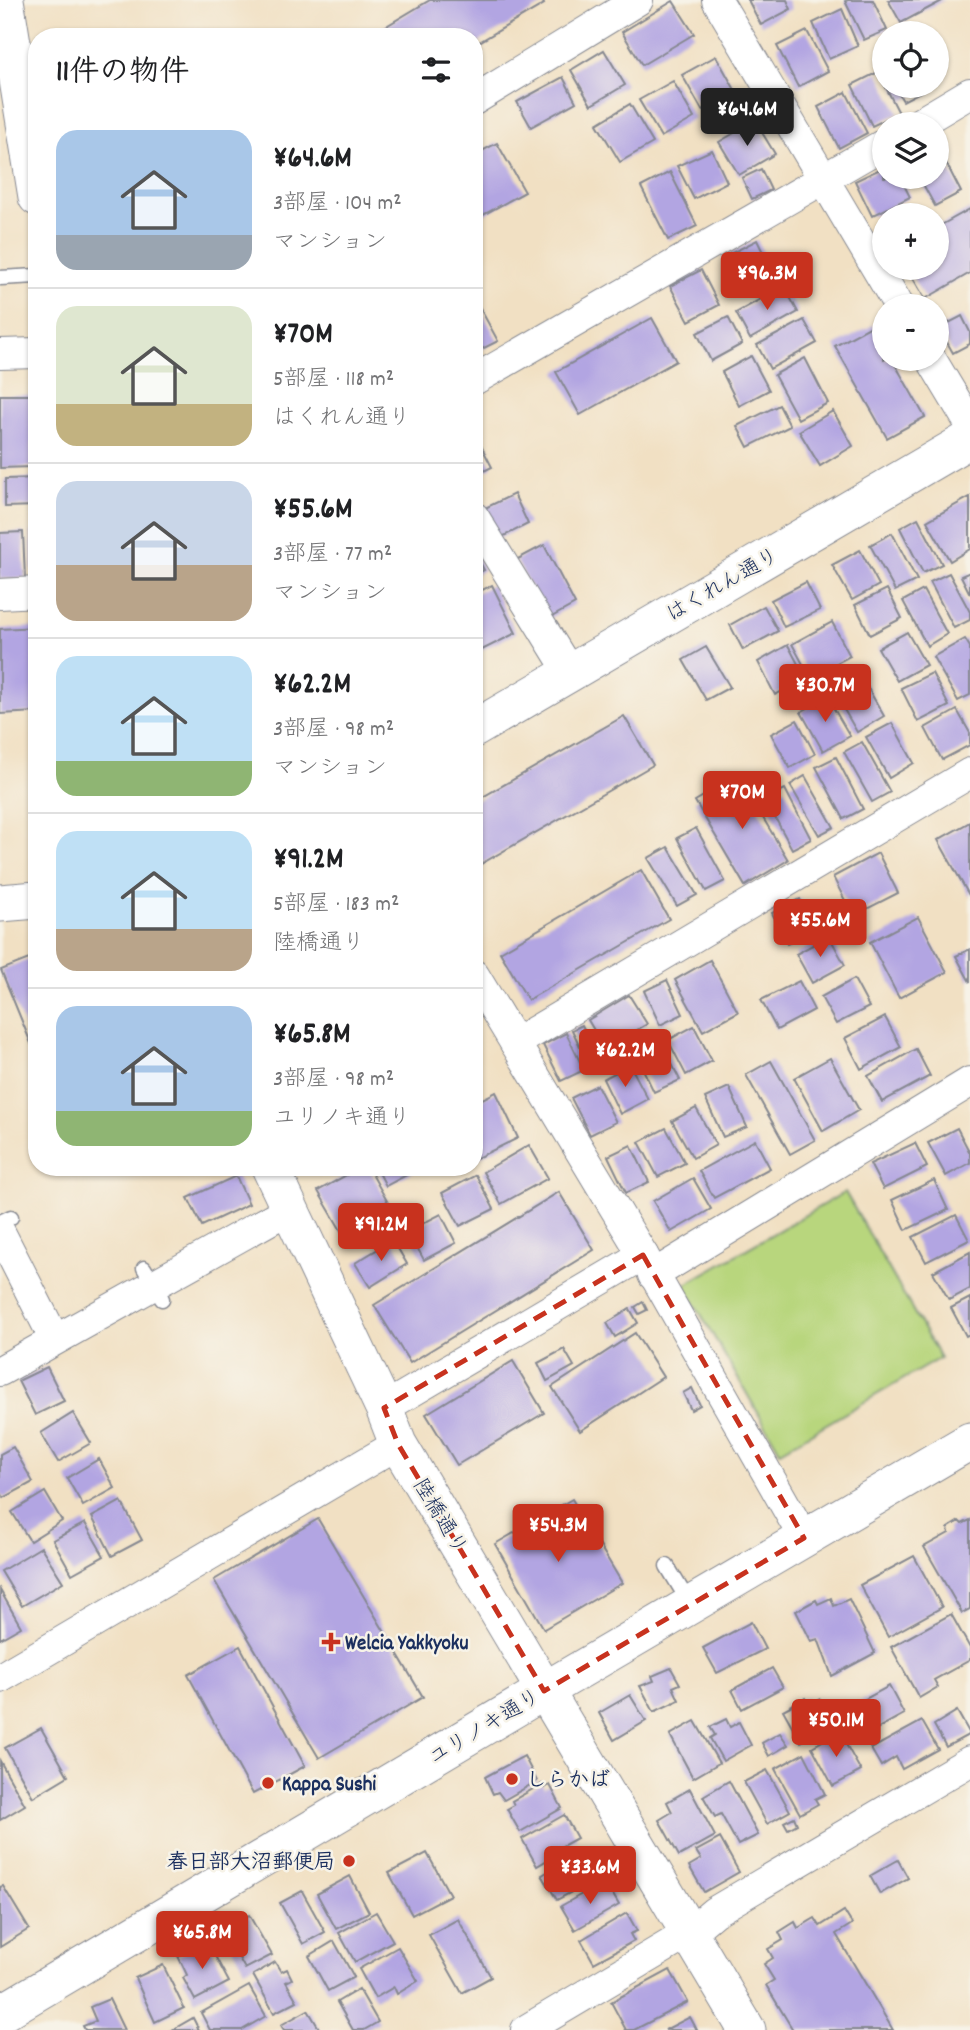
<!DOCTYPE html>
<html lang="ja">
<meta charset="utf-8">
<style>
:root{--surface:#fff;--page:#f2f2f2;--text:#202124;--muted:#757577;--line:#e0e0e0;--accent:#c8321e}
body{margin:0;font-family:Dekko,"Klee One",sans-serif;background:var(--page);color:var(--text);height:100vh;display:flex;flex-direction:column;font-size:26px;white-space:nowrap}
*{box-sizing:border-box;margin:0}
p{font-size:23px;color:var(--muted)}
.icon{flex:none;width:38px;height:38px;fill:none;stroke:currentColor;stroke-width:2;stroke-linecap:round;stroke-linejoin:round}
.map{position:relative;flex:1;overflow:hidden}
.panel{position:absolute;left:28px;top:28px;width:455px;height:1148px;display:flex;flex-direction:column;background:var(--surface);border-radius:28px;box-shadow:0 2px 5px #0004}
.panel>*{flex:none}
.controls{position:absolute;left:872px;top:21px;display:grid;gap:14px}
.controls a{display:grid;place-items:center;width:77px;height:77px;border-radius:50%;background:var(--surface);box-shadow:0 2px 5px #0004;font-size:35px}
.price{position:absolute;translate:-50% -60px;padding:0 16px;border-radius:7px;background:var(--accent);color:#fff;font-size:23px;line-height:46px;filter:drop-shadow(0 2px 4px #0008)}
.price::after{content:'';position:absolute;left:50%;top:42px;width:21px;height:16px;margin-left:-10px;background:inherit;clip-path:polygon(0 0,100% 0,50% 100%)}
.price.on{background:#222;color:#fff}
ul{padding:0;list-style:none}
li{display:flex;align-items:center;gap:21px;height:175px;padding:0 28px}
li+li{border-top:2px solid var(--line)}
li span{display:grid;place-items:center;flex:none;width:196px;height:140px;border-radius:21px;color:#555}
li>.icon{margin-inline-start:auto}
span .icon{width:84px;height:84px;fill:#fffc;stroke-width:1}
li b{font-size:30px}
h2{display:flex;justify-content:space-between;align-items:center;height:84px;padding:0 28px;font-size:30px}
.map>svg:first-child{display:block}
.green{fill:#b8d67d;stroke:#6a826e;stroke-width:2}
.building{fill:#b2a5e2}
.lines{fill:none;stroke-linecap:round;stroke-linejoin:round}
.service-casing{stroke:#868890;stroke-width:17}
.minor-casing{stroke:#868890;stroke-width:32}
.tertiary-casing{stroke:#868890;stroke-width:39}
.service{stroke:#fff;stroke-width:14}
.minor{stroke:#fff;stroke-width:30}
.tertiary{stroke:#fff;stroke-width:37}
.marked{fill:none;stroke:#c8321e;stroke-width:5;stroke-dasharray:14 9;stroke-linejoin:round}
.poi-dot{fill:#c8321e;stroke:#f7f3e8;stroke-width:2.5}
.labels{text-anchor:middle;stroke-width:5;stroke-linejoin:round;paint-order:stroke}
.street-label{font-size:21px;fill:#1b2f5e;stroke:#f7f3e8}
.poi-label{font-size:21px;font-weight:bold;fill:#1b2f5e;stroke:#f7f3e8;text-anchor:start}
</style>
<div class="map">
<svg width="970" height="2030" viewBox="0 0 970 2030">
<rect width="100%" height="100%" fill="#f7f3e8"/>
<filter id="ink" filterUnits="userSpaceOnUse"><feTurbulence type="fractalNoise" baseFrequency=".0143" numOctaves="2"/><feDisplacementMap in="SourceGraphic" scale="14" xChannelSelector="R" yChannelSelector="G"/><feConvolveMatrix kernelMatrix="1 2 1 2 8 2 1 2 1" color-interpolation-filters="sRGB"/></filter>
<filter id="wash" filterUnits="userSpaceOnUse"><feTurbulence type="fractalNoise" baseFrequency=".00686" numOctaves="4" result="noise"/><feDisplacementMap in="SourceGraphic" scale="28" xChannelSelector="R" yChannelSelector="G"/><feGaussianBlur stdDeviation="1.57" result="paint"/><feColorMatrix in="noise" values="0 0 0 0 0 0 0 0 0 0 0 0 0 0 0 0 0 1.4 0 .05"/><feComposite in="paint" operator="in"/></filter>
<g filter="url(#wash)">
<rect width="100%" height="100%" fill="#f1e0c3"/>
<polygon class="green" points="845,1192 940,1358 780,1451 684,1285"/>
<g id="blocks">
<g class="building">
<polygon points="430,0 542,0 544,4 474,45 474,37 368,37"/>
<polygon points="748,0 787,0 791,9 761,25"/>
<polygon points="848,0 873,0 887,30 864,40 845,1"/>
<polygon points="888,0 944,0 901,23"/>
<polygon points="673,1 694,34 642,65 622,32"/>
<polygon points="842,9 858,46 829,59 813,23"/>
<polygon points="807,31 828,71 798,87 777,46"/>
<polygon points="604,50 625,85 591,105 571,70"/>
<polygon points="716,56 735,90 702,110 682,75"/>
<polygon points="878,72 899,113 872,126 852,85"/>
<polygon points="563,77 576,102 531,127 517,102"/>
<polygon points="673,81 694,118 661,137 639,100"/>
<polygon points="894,86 921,86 924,90 903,101"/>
<polygon points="846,92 867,133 839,148 818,107"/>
<polygon points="630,104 653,143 620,162 597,124"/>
<polygon points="755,121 775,154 739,175 719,142"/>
<polygon points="497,143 525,192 474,220 474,155"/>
<polygon points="712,150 727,182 694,199 677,166"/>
<polygon points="941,153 961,192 935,206 919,177 936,177 936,156"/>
<polygon points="884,167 884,177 900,177 910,197 872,216 855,181"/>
<polygon points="761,169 771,190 752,199 742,178"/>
<polygon points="670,172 697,226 668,240 641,187"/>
<polygon points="970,209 970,273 925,299 907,268 936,268 936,228"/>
<polygon points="757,240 774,275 739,292 722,258"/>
<polygon points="701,270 719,305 689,321 670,286"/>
<polygon points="784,286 798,312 750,339 736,313"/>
<polygon points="474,297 498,341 480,350 474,340"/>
<polygon points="962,316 970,332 970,344 953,353 939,328"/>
<polygon points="728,317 742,344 711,361 697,333"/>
<polygon points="652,318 676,361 580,415 556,372"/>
<polygon points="804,320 817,343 770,369 757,345"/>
<polygon points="873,325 884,344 884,359 892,359 925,417 887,438 835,346"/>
<polygon points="751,356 769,390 739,406 722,372"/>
<polygon points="805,358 828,403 798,419 774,375"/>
<polygon points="0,395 33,395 32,467 0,468"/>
<polygon points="779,405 790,426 748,447 737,426"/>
<polygon points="833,411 853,446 820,466 799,431"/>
<polygon points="474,432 492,467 474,476"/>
<polygon points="37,478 37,506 5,507 5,479"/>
<polygon points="514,494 528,524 498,539 483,509"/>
<polygon points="970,497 970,549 950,561 927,521"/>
<polygon points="918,518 942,564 923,573 900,528"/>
<polygon points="31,531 37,531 37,571 32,571"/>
<polygon points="23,532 25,578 0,579 0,533"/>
<polygon points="892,533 917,580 895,591 870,545"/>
<polygon points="544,545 575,604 548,619 516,560"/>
<polygon points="860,550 879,585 852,600 832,565"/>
<polygon points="474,551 484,570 474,575"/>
<polygon points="970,572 970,594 961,576"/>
<polygon points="949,573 970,612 970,620 954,628 930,582"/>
<polygon points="806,582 820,610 784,627 771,600"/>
<polygon points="492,585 516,633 480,651 474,640 474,594"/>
<polygon points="887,589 902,618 870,635 855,605"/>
<polygon points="923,590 947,634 927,646 903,601"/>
<polygon points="764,606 778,631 743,650 730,625"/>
<polygon points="832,622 850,656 810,677 792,644"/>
<polygon points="37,627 37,712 0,714 0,629"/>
<polygon points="907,632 926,665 897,681 878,648"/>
<polygon points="965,639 970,647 970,695 958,701 933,657"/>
<polygon points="788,645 806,679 775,695 758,662"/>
<polygon points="706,647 730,687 706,700 683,660"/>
<polygon points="932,673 949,706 918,722 901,688"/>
<polygon points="862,678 884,716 857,732 835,694"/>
<polygon points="827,697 850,736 823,751 801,712"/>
<polygon points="957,710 970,733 970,745 942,760 925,728"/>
<polygon points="624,716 653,765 474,868 474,802"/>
<polygon points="797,720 815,754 790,768 771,734"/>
<polygon points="892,723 914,763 889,778 866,737"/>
<polygon points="862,742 890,792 872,802 844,752"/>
<polygon points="836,757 863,809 844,819 816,767"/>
<polygon points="738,776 788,860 745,886 695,801"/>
<polygon points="805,776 834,827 819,835 790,785"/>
<polygon points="785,789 811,839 792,849 765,799"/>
<polygon points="970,822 970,897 938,840"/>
<polygon points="696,828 725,881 706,891 677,838"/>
<polygon points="668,847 697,895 677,906 648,858"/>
<polygon points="878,853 898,893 853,916 833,877"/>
<polygon points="641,870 669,919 528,1000 500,952"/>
<polygon points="800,899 815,931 787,944 772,913"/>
<polygon points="918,917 947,972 899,998 870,942"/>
<polygon points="829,936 845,965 812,983 796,954"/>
<polygon points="970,949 970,982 956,956"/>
<polygon points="34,957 37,963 37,1058 1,970"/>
<polygon points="710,960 738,1012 703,1031 675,980"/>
<polygon points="854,979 869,1007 836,1024 821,997"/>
<polygon points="667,980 683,1014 660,1025 644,991"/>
<polygon points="799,981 814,1010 777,1030 761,1000"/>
<polygon points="629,995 647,1024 605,1049 588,1020"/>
<polygon points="885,1017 901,1047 861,1069 845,1038"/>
<polygon points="582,1025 597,1056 587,1061 572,1030"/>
<polygon points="694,1026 712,1061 686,1075 668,1040"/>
<polygon points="566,1033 584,1070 561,1081 543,1045"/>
<polygon points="663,1046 680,1080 654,1092 638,1059"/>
<polygon points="916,1049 930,1076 882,1102 868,1076"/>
<polygon points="830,1058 859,1110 823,1131 794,1078"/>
<polygon points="771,1061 815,1140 790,1154 746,1075"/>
<polygon points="630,1065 648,1099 620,1114 603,1079"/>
<polygon points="597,1085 616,1122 590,1135 571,1098"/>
<polygon points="729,1087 747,1127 723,1137 705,1098"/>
<polygon points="496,1092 518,1138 477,1158 474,1152 474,1103"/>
<polygon points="696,1108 716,1145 693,1158 672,1121"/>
<polygon points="666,1128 685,1163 658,1177 639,1142"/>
<polygon points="957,1128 970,1153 970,1163 946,1176 928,1143"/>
<polygon points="755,1140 770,1168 714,1198 699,1171"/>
<polygon points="915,1143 927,1167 883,1189 870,1164"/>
<polygon points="529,1145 548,1178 501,1204 483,1172"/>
<polygon points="631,1145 649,1182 626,1193 608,1156"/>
<polygon points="361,1167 368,1167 391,1208 343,1234 318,1191"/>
<polygon points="376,1167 415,1167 416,1170 386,1186"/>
<polygon points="476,1175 494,1209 460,1226 442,1193"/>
<polygon points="236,1176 249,1204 202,1226 188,1198"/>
<polygon points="693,1178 711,1209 671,1232 653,1201"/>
<polygon points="934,1180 948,1210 906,1230 892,1200"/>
<polygon points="559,1192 594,1250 410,1363 374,1305"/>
<polygon points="441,1214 456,1243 424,1260 408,1231"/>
<polygon points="956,1215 969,1240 926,1262 913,1237"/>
<polygon points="393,1240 407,1264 370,1287 355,1263"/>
<polygon points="970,1252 970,1289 949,1300 933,1272"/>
<polygon points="970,1298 970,1334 966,1336 951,1308"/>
<polygon points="643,1302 647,1310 639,1314 635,1307"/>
<polygon points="630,1309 638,1323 615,1337 607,1323"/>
<polygon points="635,1333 663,1377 580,1431 552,1387"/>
<polygon points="564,1349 574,1366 547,1381 538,1363"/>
<polygon points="513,1361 544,1413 457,1465 426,1414"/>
<polygon points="47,1367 64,1401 35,1415 18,1381"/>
<polygon points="692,1388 700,1405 691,1410 683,1393"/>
<polygon points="73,1413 91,1443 58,1462 41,1433"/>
<polygon points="13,1447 33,1482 4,1498 0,1491 0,1454"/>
<polygon points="99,1459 115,1488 83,1506 67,1478"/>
<polygon points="45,1492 62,1521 30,1541 12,1512"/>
<polygon points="572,1499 622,1583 544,1629 495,1544"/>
<polygon points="121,1501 142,1540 112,1556 92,1517"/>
<polygon points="318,1519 423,1697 319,1758 214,1580"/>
<polygon points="970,1520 970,1609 962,1613 924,1547 949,1533 948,1528 959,1521 962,1524"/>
<polygon points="85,1523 104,1556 72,1574 53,1540"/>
<polygon points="41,1547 63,1582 22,1606 1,1571"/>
<polygon points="914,1556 942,1607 888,1637 860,1585"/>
<polygon points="0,1590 21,1627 0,1639"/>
<polygon points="831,1598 834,1606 849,1599 875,1653 832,1676 818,1639 811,1641 796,1611 816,1600 818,1604"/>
<polygon points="951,1614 970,1648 970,1660 934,1680 938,1687 919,1698 891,1647"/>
<polygon points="751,1622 765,1649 717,1673 703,1648"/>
<polygon points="240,1646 305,1766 253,1794 188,1675"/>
<polygon points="671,1668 680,1684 673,1687 679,1700 654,1712 640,1686 654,1681 652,1676"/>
<polygon points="772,1668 783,1687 742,1709 732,1690"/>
<polygon points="889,1686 904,1714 862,1737 847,1709"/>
<polygon points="630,1695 646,1721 614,1740 599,1713"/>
<polygon points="805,1698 809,1705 820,1699 831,1720 820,1725 823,1730 801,1742 783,1710"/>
<polygon points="957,1711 970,1734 946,1747 934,1725"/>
<polygon points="726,1719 730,1727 739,1722 751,1745 723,1761 710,1738 715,1735 710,1727"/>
<polygon points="695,1721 719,1763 693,1778 670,1735"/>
<polygon points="922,1721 938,1749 902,1769 896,1757 881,1766 871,1749"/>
<polygon points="41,1728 68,1776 33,1797 5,1748"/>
<polygon points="839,1732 861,1771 833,1786 812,1747"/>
<polygon points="780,1733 788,1745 769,1756 762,1743"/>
<polygon points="804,1753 825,1794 815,1799 818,1804 800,1814 775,1769"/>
<polygon points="524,1756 537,1781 504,1800 498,1792 493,1794 485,1777"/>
<polygon points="0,1761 25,1805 0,1820"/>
<polygon points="767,1770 790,1811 767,1824 744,1782"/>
<polygon points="729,1781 758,1835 738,1845 721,1814 715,1817 703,1796"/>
<polygon points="542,1784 544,1788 550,1785 562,1808 520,1832 507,1809 514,1805 512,1801"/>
<polygon points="690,1789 715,1836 679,1856 659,1820 672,1812 667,1802"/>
<polygon points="564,1815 577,1838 555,1850 557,1854 537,1866 522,1839"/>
<polygon points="794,1817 797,1824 788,1829 784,1822"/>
<polygon points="720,1838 739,1872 704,1892 689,1866 701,1859 696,1851"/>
<polygon points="427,1853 450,1895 412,1915 389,1873"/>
<polygon points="575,1856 590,1882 557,1900 542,1875"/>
<polygon points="898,1860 908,1878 880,1894 870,1876"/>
<polygon points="350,1876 369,1912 336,1929 317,1894"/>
<polygon points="605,1881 619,1905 575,1930 561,1906"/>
<polygon points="3,1886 29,1929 0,1947 0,1887"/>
<polygon points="302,1891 325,1932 303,1944 280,1903"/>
<polygon points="844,1911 852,1924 836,1934 893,2030 793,2030 766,1985 774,1980 764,1964 773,1958 768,1949 783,1940 779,1932 795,1922 798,1928 815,1918 820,1926"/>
<polygon points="376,1912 393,1941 355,1962 339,1933"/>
<polygon points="627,1913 637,1931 630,1934 634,1941 594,1963 581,1940"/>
<polygon points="249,1915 272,1955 245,1969 223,1929"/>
<polygon points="458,1919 491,1977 462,1993 429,1935"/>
<polygon points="207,1941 229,1982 195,2000 183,1978 187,1975 178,1956"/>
<polygon points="334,1941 354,1977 328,1991 309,1956"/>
<polygon points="398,1947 418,1981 397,1994 394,1987 375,1998 359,1969"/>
<polygon points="275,1962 281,1972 287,1969 292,1979 286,1982 297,2001 274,2013 253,1975"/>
<polygon points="163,1965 184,2008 155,2022 135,1978"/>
<polygon points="670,1970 688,2002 634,2030 626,2030 611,2002"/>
<polygon points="249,1986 266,2016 242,2030 210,2030 201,2013"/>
<polygon points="359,1989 378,2022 364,2030 353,2030 337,2002"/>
<polygon points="109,1999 124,2030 85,2030 83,2026 96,2021 90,2007"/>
<polygon points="308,2010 320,2030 284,2030 281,2025"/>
<polygon points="690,2017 697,2030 665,2030"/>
<polygon points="193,2018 199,2030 172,2030"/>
</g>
</g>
</g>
<g filter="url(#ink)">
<use href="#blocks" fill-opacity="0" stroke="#868890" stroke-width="2"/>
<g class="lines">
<defs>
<g id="service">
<polyline points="0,278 37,276"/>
<polyline points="0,1222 11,1217"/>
<polyline points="144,1268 162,1299"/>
<polyline points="667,1566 690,1604"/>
</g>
<g id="minor">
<polyline points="717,0 899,306"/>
<polyline points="474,100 638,0"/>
<polyline points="918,124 970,93"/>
<polyline points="0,354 37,353"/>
<polyline points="931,359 970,424"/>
<polyline points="474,380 884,144"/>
<polyline points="474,517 570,673"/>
<polyline points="0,594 37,592"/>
<polyline points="474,975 643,1255 804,1538"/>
<polyline points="515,1043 970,773"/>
<polyline points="0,1232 54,1338"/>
<polyline points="653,1275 970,1082"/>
<polyline points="0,1371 289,1209"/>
<polyline points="384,1408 643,1255"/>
<polyline points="0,1678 398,1444"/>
<polyline points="526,2030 689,1933 714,1912 970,1761"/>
</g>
<g id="tertiary">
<polyline points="5,0 37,197"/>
<polyline points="474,729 970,439"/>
<polyline points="0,903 37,900"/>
<polyline points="270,1167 384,1408 398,1444 747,2030"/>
<polyline points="0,2014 544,1691 970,1441"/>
</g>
</defs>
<use href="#service" class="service-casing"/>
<use href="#minor" class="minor-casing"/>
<use href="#tertiary" class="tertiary-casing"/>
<use href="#service" class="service"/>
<use href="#minor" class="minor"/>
<use href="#tertiary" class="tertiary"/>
</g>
</g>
<path class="marked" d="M643,1255L804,1538L544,1691L398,1444L384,1408Z"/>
<g class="poi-dot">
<path d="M327.5 1631.5h7v7h7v7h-7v7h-7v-7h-7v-7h7z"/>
<circle cx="512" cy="1779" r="7"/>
<circle cx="268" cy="1783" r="7"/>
<circle cx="349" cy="1861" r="7"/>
</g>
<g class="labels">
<g class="street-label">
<text transform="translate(722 584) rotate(-30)" y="7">はくれん通り</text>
<text transform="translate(441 1516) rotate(59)" y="7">陸橋通り</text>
<text transform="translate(484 1726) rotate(-31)" y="7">ユリノキ通り</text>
</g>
<g class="poi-label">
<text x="345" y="1649">Welcia Yakkyoku</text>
<text x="526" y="1786">しらかば</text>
<text x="282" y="1790">Kappa Sushi</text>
<text x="335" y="1868" text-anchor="end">春日部大沼郵便局</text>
</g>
</g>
</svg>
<div class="controls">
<a><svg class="icon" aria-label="locate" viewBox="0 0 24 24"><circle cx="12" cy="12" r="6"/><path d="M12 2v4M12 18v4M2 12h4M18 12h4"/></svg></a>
<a><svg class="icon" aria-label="layers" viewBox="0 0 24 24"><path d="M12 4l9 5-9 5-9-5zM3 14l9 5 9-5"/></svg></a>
<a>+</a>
<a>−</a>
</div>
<b class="price on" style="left:747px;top:148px">¥64.6M</b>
<b class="price" style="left:767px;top:312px">¥96.3M</b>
<b class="price" style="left:825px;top:724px">¥30.7M</b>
<b class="price" style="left:742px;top:831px">¥70M</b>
<b class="price" style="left:820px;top:959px">¥55.6M</b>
<b class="price" style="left:625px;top:1089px">¥62.2M</b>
<b class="price" style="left:381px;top:1263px">¥91.2M</b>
<b class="price" style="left:558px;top:1564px">¥54.3M</b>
<b class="price" style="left:836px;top:1759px">¥50.1M</b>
<b class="price" style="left:590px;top:1906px">¥33.6M</b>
<b class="price" style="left:202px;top:1971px">¥65.8M</b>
<section class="panel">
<h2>11件の物件<svg class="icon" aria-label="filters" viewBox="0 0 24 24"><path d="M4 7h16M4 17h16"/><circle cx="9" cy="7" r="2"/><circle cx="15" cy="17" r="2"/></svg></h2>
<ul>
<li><span style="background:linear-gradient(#a9c7e8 75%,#9aa5b1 0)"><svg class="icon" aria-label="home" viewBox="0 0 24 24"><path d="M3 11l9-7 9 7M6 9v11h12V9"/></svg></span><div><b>¥64.6M</b><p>3部屋 · 104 m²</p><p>マンション</p></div></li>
<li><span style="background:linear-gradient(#dfe7d0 70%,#c2b280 0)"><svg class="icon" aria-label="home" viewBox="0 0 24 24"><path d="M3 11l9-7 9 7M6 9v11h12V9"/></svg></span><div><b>¥70M</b><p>5部屋 · 118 m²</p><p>はくれん通り</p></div></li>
<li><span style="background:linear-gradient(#c9d6e8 60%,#b9a48a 0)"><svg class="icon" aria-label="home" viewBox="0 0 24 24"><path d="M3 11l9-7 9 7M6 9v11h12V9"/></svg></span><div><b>¥55.6M</b><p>3部屋 · 77 m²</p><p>マンション</p></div></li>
<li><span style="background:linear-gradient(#bfe0f5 75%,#8fb573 0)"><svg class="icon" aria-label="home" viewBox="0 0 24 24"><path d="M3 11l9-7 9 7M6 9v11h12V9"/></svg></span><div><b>¥62.2M</b><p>3部屋 · 98 m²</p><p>マンション</p></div></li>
<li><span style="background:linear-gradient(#bfe0f5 70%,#b9a48a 0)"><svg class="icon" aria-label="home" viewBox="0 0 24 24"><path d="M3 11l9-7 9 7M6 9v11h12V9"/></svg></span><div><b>¥91.2M</b><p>5部屋 · 183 m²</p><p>陸橋通り</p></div></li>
<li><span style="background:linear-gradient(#a9c7e8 75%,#8fb573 0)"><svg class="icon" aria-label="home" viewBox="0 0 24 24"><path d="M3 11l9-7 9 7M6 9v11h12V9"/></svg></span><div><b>¥65.8M</b><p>3部屋 · 98 m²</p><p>ユリノキ通り</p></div></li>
</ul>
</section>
</div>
